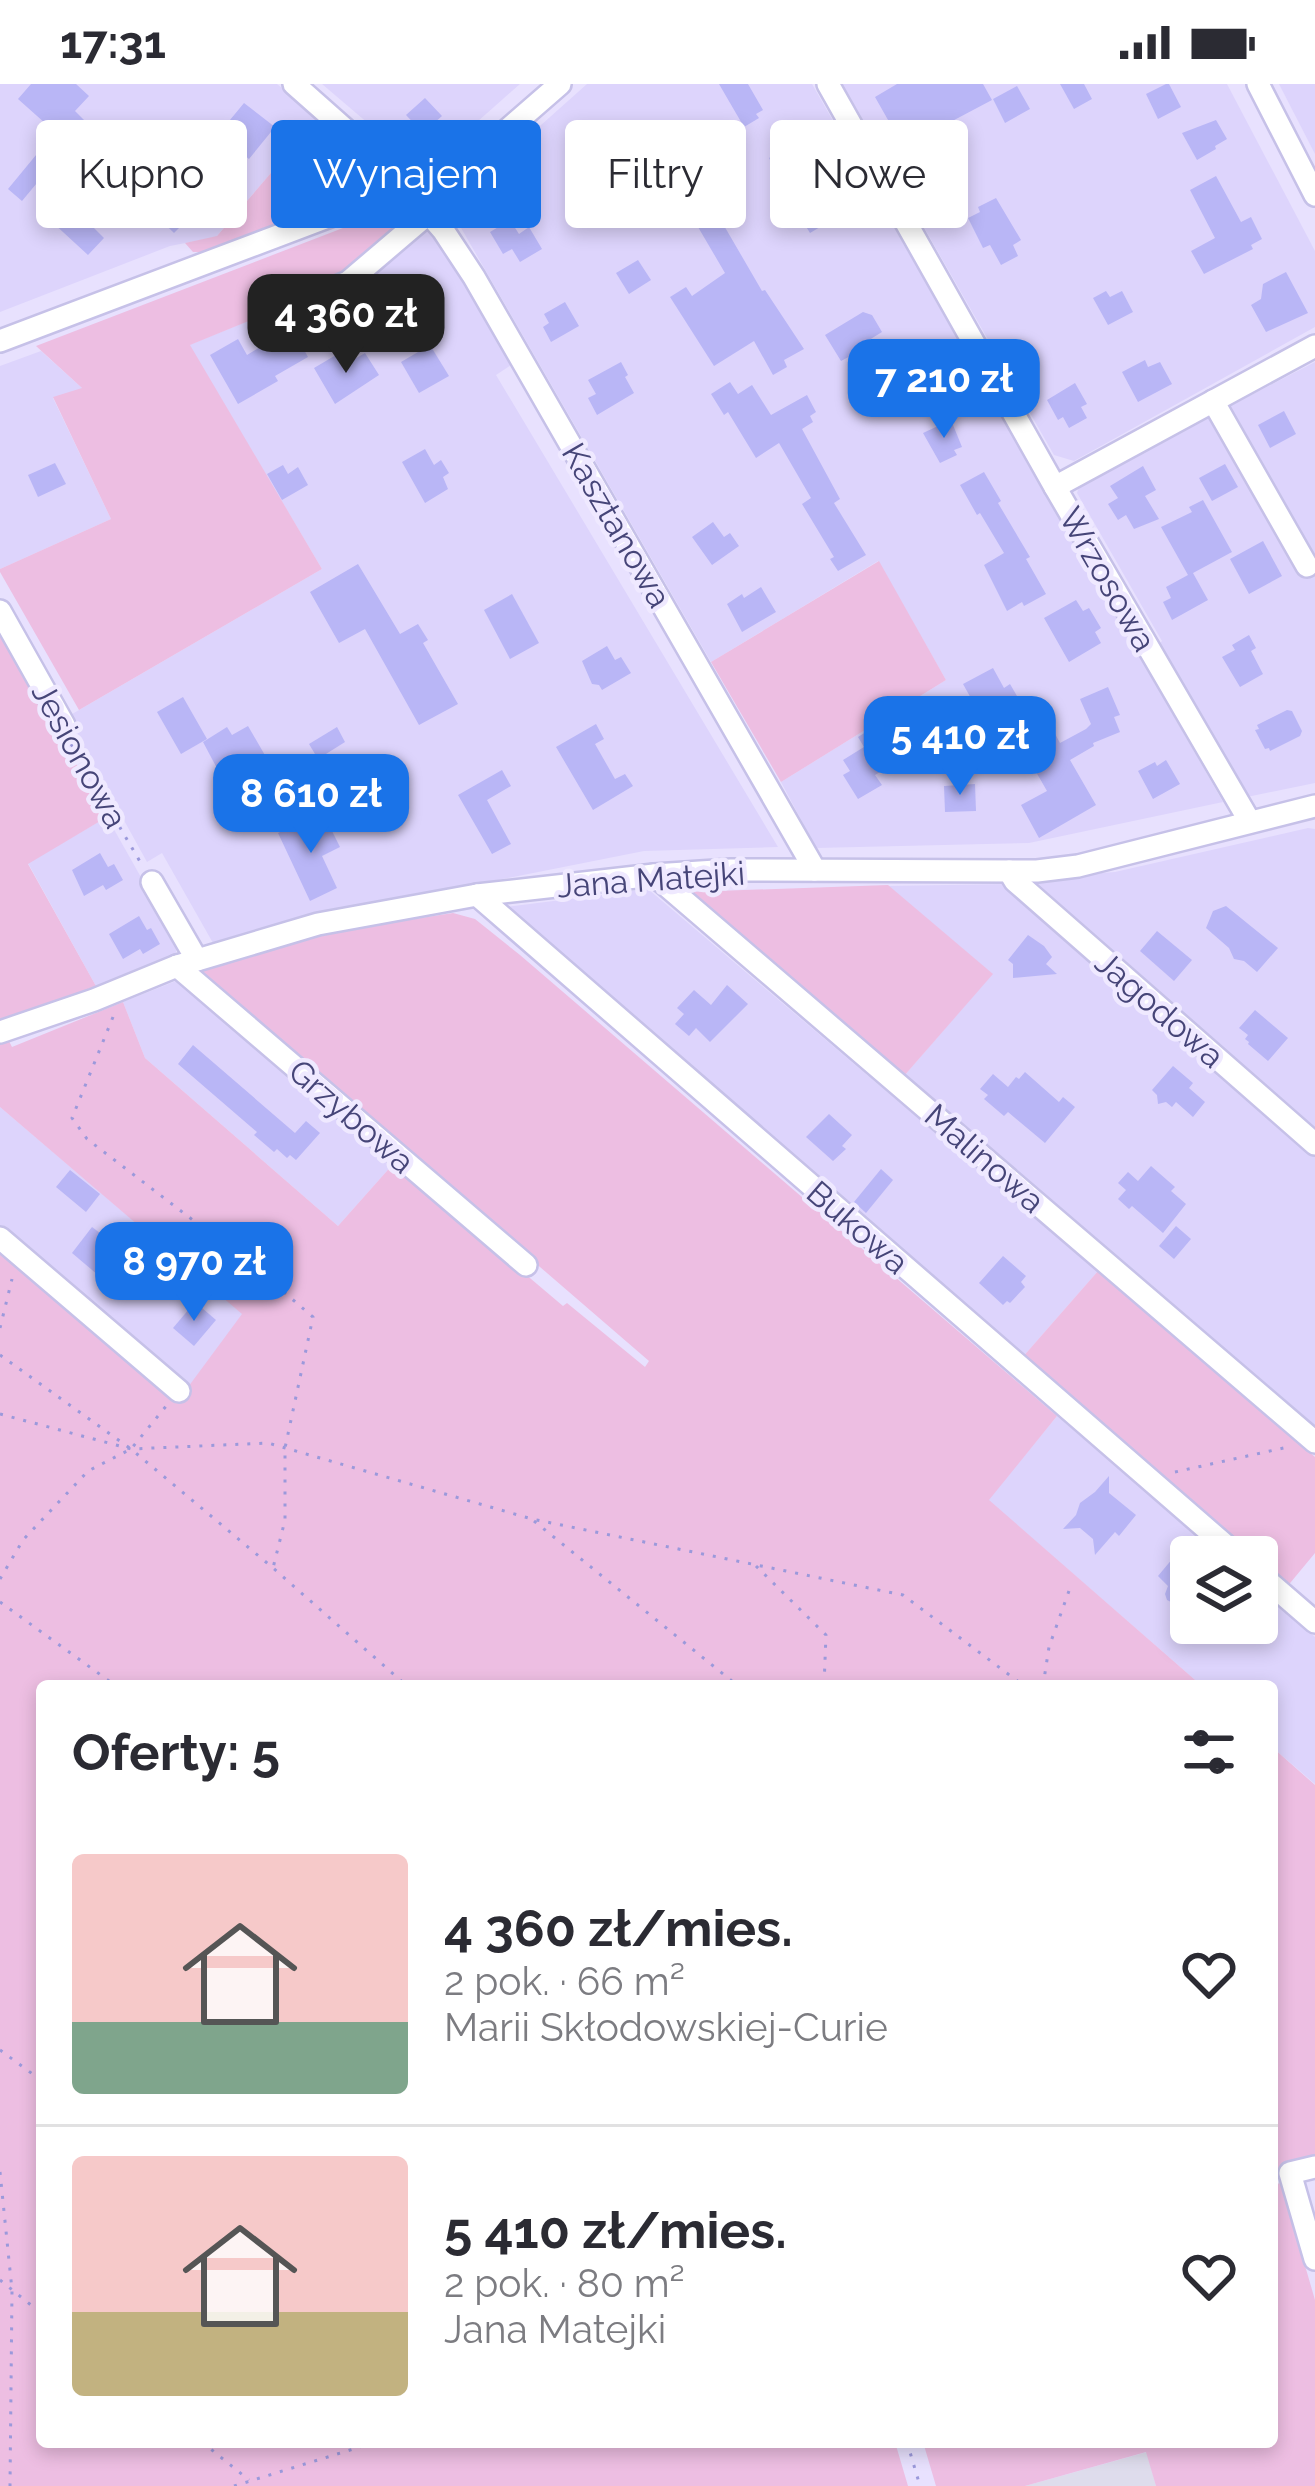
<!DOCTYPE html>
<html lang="pl">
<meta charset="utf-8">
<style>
:root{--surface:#fff;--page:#f2f2f3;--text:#2b2b33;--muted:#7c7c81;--line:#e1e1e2;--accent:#1a73e8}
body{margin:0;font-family:Raleway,sans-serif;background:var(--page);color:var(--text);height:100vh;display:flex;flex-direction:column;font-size:45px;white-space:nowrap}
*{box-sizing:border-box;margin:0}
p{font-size:39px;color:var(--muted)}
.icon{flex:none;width:66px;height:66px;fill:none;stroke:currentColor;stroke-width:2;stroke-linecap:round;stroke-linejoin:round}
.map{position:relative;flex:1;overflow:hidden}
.sheet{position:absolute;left:36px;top:1596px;width:1242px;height:768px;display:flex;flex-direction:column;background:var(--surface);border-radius:12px;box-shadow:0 6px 18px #0003}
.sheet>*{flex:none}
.guide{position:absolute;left:36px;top:36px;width:1245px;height:108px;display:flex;gap:24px}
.fabs{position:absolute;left:1170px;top:1452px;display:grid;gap:24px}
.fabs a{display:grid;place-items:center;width:108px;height:108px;border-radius:12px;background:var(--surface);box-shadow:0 6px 18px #0003;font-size:60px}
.price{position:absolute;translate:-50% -102px;padding:0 27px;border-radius:24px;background:var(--accent);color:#fff;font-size:39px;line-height:78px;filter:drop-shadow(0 3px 6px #0008)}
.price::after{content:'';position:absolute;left:50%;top:72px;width:36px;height:27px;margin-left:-18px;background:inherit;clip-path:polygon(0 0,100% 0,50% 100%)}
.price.active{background:#222;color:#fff}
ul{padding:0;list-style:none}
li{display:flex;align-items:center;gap:36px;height:300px;padding:0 36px}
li+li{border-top:3px solid var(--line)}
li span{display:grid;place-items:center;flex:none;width:336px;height:240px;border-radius:12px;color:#555}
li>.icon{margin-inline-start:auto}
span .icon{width:144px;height:144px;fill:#fffc;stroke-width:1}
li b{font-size:51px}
h2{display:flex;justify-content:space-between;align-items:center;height:144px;padding:0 36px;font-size:51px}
.tag{padding:0 42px;border-radius:12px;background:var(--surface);box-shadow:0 6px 18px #0003;font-size:42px;line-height:108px}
.tag.active{background:var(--accent);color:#fff}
.status{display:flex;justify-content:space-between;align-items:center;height:84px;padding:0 60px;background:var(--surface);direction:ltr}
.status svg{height:33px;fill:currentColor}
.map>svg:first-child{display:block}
.residential{fill:#ddd4fc}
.industrial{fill:#dedcec}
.green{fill:#edbee2}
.building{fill:#b9b6f6}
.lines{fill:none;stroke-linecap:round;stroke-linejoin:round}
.minor-casing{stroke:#c6c1e8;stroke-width:26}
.path{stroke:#9b99db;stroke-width:3;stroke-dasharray:3 9;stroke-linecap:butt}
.minor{stroke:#fff;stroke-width:21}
.labels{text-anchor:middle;stroke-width:9;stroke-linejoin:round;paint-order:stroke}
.street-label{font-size:33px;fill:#464578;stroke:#efe9ff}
</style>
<div class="status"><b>17:31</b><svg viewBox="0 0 49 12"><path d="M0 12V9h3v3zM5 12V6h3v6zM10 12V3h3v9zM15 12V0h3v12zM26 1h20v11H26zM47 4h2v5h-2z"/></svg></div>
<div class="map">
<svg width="1315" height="2402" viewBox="0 0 1315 2402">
<rect width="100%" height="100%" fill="#e8e1fe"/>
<g class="residential">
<polygon points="0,0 277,0 318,34 216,153 170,162 0,228"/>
<polygon points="322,0 520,0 433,77 417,81"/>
<polygon points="587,0 812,0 1223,718 1029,759 816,764 781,698 946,596 878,477 711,578 449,123"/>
<polygon points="842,0 1227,0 1315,167 1315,243 1074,377 1054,371"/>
<polygon points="1279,0 1315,0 1315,70"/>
<polygon points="429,141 517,277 496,291 778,763 644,767 300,835 213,859 162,769 147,778 67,633 322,485 189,261 263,231 269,244 349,211"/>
<polygon points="41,267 83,305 53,314 111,435 0,485 0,282"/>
<polygon points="1315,278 1315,699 1247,713 1160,559 1162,557 1077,409 1080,400"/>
<polygon points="107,733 178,859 174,876 97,904 28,779"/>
<polygon points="1308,744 1315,745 1315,1049 1022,795 1115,788"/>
<polygon points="1008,800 1315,1066 1315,1341 904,992 992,890 888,802"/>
<polygon points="648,805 1098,1187 1021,1275 499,824"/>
<polygon points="181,895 394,1079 338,1142 145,974 123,918"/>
<polygon points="0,1023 243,1230 188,1304 0,1144"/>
<polygon points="1057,1332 1222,1473 1191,1473 1191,1539 1257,1539 1257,1503 1315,1553 1315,1700 1272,1663 1272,1602 1202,1602 988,1416"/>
</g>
<polygon class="industrial" points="1147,2368 1156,2402 1025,2402"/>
<g class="green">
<polygon points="318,34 375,82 371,86 375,97 371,103 205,168 193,168 185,159 217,152"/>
<path d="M395,124L406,134C395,176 295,207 257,221L263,231L190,261L322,485L79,626L0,488V485L111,435L53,313L82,304L36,262Z"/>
<polygon points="879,477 946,596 781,698 711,578"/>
<polygon points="0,547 107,733 28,780 97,904 0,939"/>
<polygon points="888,801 993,890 904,992 689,808"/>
<polygon points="453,829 475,835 520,871 1057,1332 989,1416 1202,1602 42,1602 42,2358 895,2358 908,2402 0,2402 0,1167 177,1318 242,1230 0,1023 0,959 9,957 12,963 123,918 145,974 338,1142 394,1079 563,1222 567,1219 645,1283 649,1277 198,888 336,847"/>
<polygon points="1098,1187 1315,1373 1315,1469 1286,1504 1257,1478 1257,1473 1251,1473 1021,1275"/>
<polygon points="1272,1663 1315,1701 1315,2074 1272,2086"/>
<polygon points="1281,2099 1315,2216 1315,2402 1156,2402 1146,2368 1025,2402 936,2402 923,2358 1272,2358 1272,2101"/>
</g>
<g class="building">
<polygon points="31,0 76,0 89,12 75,27 101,53 81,74 94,87 82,101 56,76 22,117 8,105 55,48 18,15"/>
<polygon points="719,0 748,0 763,26 756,30 759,34 744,43"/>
<polygon points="897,0 983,0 992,16 941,43 952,62 942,68 944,72 917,87 875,13"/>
<polygon points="1060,0 1084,0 1092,15 1074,25"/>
<polygon points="1166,0 1169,0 1181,23 1158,35 1146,10"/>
<polygon points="1017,2 1030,25 1005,39 993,15"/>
<polygon points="425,14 442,32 423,49 406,31"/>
<polygon points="244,19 275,43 249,75 228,58 235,50 225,42"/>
<polygon points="1216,36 1227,55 1215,62 1216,65 1197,76 1182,49"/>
<polygon points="704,45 717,67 694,81 681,58"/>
<polygon points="797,58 812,82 783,99 769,74"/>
<polygon points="1216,92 1241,138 1251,133 1262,155 1251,161 1253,165 1204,190 1191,167 1215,154 1190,106"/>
<polygon points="149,101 186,137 174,149 137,113"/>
<polygon points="701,102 762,207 765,206 804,265 784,276 787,283 773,291 754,257 714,282 670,213 686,203 692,212 725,189 681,114"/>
<polygon points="827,108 840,131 810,149 796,126"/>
<polygon points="996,114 1021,156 1013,161 1018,172 1001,181 990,161 983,164 968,134 980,128 978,123"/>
<polygon points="71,115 95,137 91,141 104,154 88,171 51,137"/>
<polygon points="510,136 519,150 529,143 542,165 520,178 512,165 503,170 490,148"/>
<polygon points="638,176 651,196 629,210 616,189"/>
<polygon points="1286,188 1308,229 1266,248 1251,221 1261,215 1263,200"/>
<polygon points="1106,207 1110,213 1122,207 1133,228 1108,241 1093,214"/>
<polygon points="565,218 579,242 551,258 543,243 549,239 544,230"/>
<polygon points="863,228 872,231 882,248 856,264 858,268 841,277 825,251"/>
<polygon points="292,244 308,273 275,292 278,297 238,320 210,271 238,255 247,271"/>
<polygon points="430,261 449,292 419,309 401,278"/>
<polygon points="365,269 379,291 335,320 314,284 336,271 343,282"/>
<polygon points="909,269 925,298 903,311 899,303 889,309 876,288"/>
<polygon points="1145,276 1148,283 1160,278 1172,300 1138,318 1122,288"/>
<polygon points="621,278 628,291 625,293 634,309 597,331 588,314 596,310 588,296"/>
<polygon points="730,298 738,310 752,301 771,331 807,311 816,328 810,332 813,338 802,345 840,415 834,419 866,471 838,487 830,475 834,473 802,420 811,414 779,359 756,374 728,328 724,331 711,310"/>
<polygon points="1075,299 1087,320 1081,323 1087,334 1069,344 1063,333 1058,336 1047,316"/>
<polygon points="1284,327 1296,350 1270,364 1258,341"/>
<polygon points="951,336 962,363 954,366 957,371 940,379 923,349"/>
<polygon points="425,365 434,381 441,376 449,389 443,393 448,405 425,419 402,378"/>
<polygon points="55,379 66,400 38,413 28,391"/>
<polygon points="1225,380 1238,403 1212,417 1199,394"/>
<polygon points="283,381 288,390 298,383 308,401 282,416 267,390"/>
<polygon points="1143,382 1156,406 1145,412 1159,435 1134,445 1126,431 1118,436 1108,420 1118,414 1110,402"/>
<polygon points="984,388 1001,417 998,419 1030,473 1026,475 1046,510 1024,522 1022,518 1007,527 984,481 1004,469 980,429 977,431 960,401"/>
<polygon points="1203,416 1232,468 1193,489 1208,516 1172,536 1163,518 1171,514 1166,503 1188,491 1161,443 1192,428 1189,423"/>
<polygon points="713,438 724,453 730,449 739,462 712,481 692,453"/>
<polygon points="1263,457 1282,492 1249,510 1230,475"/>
<polygon points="358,480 400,550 418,540 428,556 423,559 458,620 419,641 365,545 339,559 310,508"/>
<polygon points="761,503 776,528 742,548 727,520 742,510 744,514"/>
<polygon points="512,510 539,559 510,575 484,526"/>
<polygon points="1076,516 1083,527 1089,524 1101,544 1095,548 1101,559 1069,578 1044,534"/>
<polygon points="1249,551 1256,564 1251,567 1263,590 1240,603 1222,573 1235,566 1232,561"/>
<polygon points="607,562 615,576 621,573 631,589 602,606 599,601 592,600 582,577"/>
<polygon points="993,584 1004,604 1010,600 1021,619 993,634 989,628 984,631 980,623 977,625 963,600"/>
<polygon points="1108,603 1120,631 1114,633 1120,648 1093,659 1094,662 1070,676 1096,721 1039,754 1021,721 1047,707 1024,667 1054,648 1060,659 1086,645 1091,640 1080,615"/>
<polygon points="183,613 207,655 181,670 157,628"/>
<polygon points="926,623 939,645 929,651 933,657 875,691 882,701 858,715 843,691 850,687 843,676 864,663 858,653 877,641 881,647 891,641 893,644"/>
<polygon points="1287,626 1292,627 1302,647 1300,652 1270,667 1269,664 1265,665 1255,646 1259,645 1257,641"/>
<polygon points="596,640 604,655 595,660 615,695 625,690 633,702 593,726 556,663"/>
<polygon points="248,642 266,673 243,686 247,692 232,701 223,686 219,688 203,658 227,643 232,651"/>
<polygon points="337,643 345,658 318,675 309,660"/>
<polygon points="1166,676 1180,700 1153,715 1138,687 1155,678 1157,682"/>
<polygon points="502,686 511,702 487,716 511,760 492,770 458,711"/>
<polygon points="975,700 976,727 945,728 944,702"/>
<polygon points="305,736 311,747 328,739 340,763 322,772 337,804 310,817 278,749"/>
<polygon points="100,769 108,783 114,780 123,796 106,806 103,801 84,812 72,786"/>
<polygon points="1226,822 1278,864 1257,888 1244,877 1234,875 1229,864 1206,844 1213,827"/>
<polygon points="139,832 147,846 151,844 160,860 143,870 140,865 123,875 109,850"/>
<polygon points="1157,847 1192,876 1174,897 1140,867"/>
<polygon points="1028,851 1044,862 1052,873 1046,880 1057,890 1013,894 1013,880 1008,876"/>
<polygon points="727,901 748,920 710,958 696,944 689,952 675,940 684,930 677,924 694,906 711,921"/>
<polygon points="1255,926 1288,954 1268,977 1248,960 1249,958 1245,955 1248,951 1239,944"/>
<polygon points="193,961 295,1049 306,1037 320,1049 296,1076 290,1071 287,1074 277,1065 274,1068 254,1051 257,1048 178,980"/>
<polygon points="1173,982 1193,999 1189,1004 1205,1018 1193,1033 1176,1018 1172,1023 1166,1018 1158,1020 1157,1011 1152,1006"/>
<polygon points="1025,988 1059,1018 1063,1013 1075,1023 1045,1059 1008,1028 1004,1032 984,1015 988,1011 980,1005 993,990 1008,1003 1016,993 1019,995"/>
<polygon points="829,1030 852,1051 842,1062 846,1065 833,1077 806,1053"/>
<polygon points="1151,1082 1175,1103 1171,1107 1186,1120 1163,1149 1132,1122 1129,1125 1118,1115 1126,1106 1118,1099 1128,1088 1138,1097"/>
<polygon points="881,1085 893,1096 866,1129 854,1118"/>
<polygon points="70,1086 100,1110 86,1128 56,1103"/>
<polygon points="1176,1142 1191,1155 1174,1175 1159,1162"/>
<polygon points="92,1143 120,1164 98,1191 72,1169"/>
<polygon points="1003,1172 1026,1192 1021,1198 1025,1203 1010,1219 1007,1217 1003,1221 979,1199"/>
<polygon points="195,1218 216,1236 194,1262 173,1244"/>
<polygon points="1109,1392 1109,1409 1136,1431 1119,1452 1115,1448 1095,1471 1093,1455 1080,1444 1063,1445 1076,1431 1080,1419 1095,1408"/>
<polygon points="1178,1468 1191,1480 1191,1515 1175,1520 1167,1516 1165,1510 1168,1502 1158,1492"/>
</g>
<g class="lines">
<defs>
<g id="minor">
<polyline points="294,0 390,85 443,146 474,193 815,786"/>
<polyline points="828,0 1055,403 1250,738"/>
<polyline points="1258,0 1315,111"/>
<polyline points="276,229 348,198 429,129"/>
<polyline points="0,257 407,103 445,85 498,54 560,0"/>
<polyline points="1213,317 1307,482"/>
<polyline points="1055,403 1315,262"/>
<polyline points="0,527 64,641"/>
<polyline points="1009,787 1015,797 1315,1060"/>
<polyline points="654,791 1315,1358"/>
<polyline points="152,798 197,876"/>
<polyline points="477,811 1239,1473"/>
<polyline points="177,882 526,1181"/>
<polyline points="0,948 94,916 177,882 318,840 477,811 654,791 731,786 1037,787 1078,782 1315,722"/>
<polyline points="0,1154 179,1307"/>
<polyline points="1257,1488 1315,1538"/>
<polyline points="1315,2083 1290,2089 1315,2175"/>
</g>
</defs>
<use href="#minor" class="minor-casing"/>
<g class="path">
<polyline points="71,660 142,781"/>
<polyline points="113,933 72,1034 87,1055 258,1186 313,1233 285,1364 285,1436 273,1484"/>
<polyline points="0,1244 12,1195"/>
<polyline points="0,1271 131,1365 273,1484 407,1602"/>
<polyline points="0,1330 131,1365 268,1359 532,1435 903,1511 1024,1602"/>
<polyline points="1175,1388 1288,1363"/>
<polyline points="534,1437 738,1602"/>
<polyline points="756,1482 826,1551 824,1602"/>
<polyline points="0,1495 23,1456 88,1387 131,1365 167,1321"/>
<polyline points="0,1518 116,1602"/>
<polyline points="1043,1602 1049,1563 1070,1504"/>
<polyline points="0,1966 42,1997"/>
<polyline points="0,2088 12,2206 10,2402"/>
<polyline points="0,2196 42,2230"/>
<polyline points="202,2358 249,2396"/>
<polyline points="907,2358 920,2402"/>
<polyline points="234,2402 376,2358"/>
</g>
<use href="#minor" class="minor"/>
</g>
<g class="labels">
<g class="street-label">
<text transform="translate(617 441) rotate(60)" y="12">Kasztanowa</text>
<text transform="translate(1108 495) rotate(60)" y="12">Wrzosowa</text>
<text transform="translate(80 671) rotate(61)" y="12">Jesionowa</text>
<text transform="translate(651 795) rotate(-4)" y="12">Jana Matejki</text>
<text transform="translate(1160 925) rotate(41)" y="12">Jagodowa</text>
<text transform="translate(352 1032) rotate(41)" y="12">Grzybowa</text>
<text transform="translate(985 1074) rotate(41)" y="12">Malinowa</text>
<text transform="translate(858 1143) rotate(41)" y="12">Bukowa</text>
</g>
</g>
</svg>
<div class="fabs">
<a><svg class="icon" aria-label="layers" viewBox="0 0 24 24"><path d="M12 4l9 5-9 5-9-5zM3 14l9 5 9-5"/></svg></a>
</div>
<b class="price active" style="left:346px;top:292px">4 360 zł</b>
<b class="price" style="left:944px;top:357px">7 210 zł</b>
<b class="price" style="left:960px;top:714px">5 410 zł</b>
<b class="price" style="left:311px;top:772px">8 610 zł</b>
<b class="price" style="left:194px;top:1240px">8 970 zł</b>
<div class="guide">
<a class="tag">Kupno</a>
<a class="tag active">Wynajem</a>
<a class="tag">Filtry</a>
<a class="tag">Nowe</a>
</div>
<section class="sheet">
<h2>Oferty: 5<svg class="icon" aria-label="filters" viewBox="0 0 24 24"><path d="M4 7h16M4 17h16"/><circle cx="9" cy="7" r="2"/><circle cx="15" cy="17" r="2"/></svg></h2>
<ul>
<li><span style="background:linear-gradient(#f6c9c9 70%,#7fa58c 0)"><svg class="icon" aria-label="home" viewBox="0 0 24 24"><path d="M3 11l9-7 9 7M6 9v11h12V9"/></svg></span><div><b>4 360 zł/mies.</b><p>2 pok. · 66 m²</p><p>Marii Skłodowskiej-Curie</p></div><svg class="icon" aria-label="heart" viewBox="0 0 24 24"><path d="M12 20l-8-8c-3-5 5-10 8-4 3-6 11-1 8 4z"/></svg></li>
<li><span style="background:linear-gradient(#f6c9c9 65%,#c2b280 0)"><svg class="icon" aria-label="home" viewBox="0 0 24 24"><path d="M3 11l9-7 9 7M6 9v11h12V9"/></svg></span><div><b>5 410 zł/mies.</b><p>2 pok. · 80 m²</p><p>Jana Matejki</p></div><svg class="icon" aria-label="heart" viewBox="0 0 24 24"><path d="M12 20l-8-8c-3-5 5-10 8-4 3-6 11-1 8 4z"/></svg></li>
</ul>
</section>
</div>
